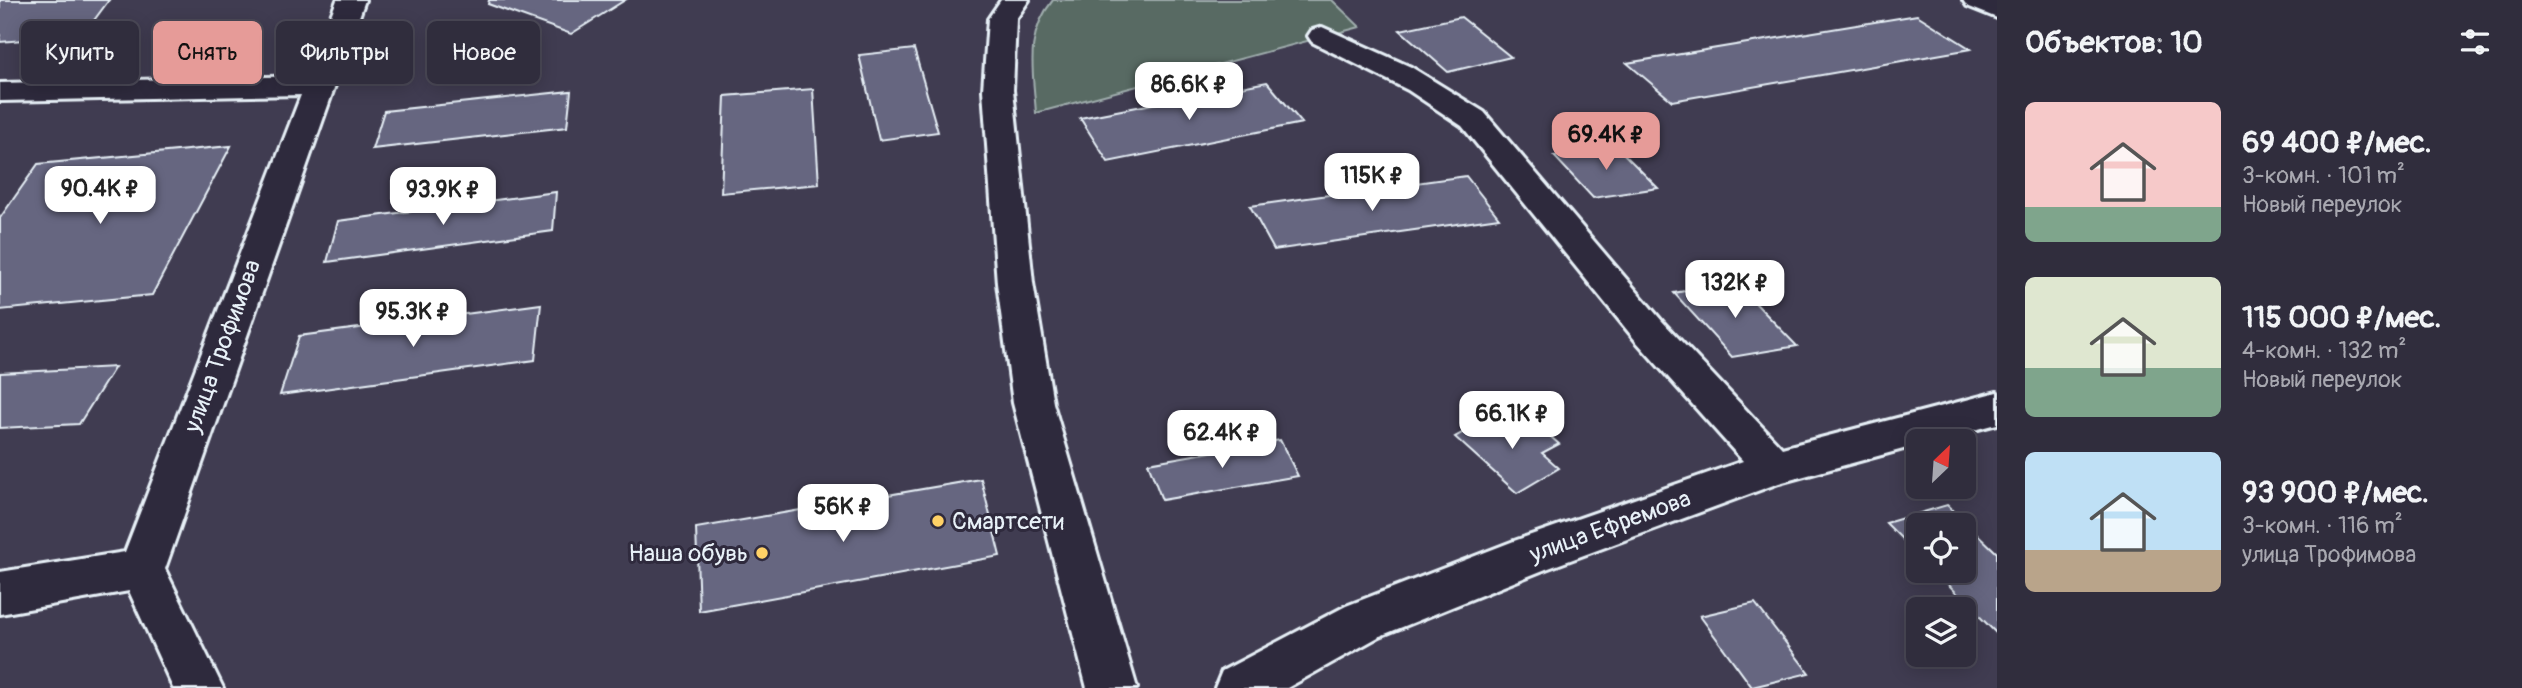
<!DOCTYPE html>
<html lang="ru">
<meta charset="utf-8">
<style>
:root{--surface:#302d3d;--page:#3c3948;--text:#f1f3f6;--muted:#a8a8b0;--line:#4b4957;--accent:#e69b98}
body{margin:0;font-family:Pangolin,sans-serif;background:var(--page);color:var(--text);height:100vh;display:flex;flex-direction:column;font-size:26px;white-space:nowrap}
*{box-sizing:border-box;margin:0}
p{font-size:23px;color:var(--muted)}
.icon{flex:none;width:38px;height:38px;fill:none;stroke:currentColor;stroke-width:2;stroke-linecap:round;stroke-linejoin:round}
.map{position:relative;flex:1;overflow:hidden}
.sheet{display:flex;flex-direction:column;background:var(--surface);width:525px}
.sheet>*{flex:none}
.banner{position:absolute;left:21px;top:21px;width:665px;height:63px;display:flex;gap:14px}
.needle{width:46px;rotate:25deg}
.fabs{position:absolute;left:1906px;top:429px;display:grid;gap:14px}
.fabs a{display:grid;place-items:center;width:70px;height:70px;border-radius:10px;background:var(--surface);box-shadow:0 4px 18px #0003,0 0 0 2px var(--line);font-size:35px}
.price{position:absolute;translate:-50% -60px;padding:0 16px;border-radius:14px;background:#fff;color:#222;font-size:23px;line-height:46px;filter:drop-shadow(0 2px 4px #0008)}
.price::after{content:'';position:absolute;left:50%;top:42px;width:21px;height:16px;margin-left:-10px;background:inherit;clip-path:polygon(0 0,100% 0,50% 100%)}
.price.on{background:var(--accent);color:#111}
ul{padding:0;list-style:none}
li{display:flex;align-items:center;gap:21px;height:175px;padding:0 28px}
li span{display:grid;place-items:center;flex:none;width:196px;height:140px;border-radius:10px;color:#555}
li>.icon{margin-inline-start:auto}
span .icon{width:84px;height:84px;fill:#fffc;stroke-width:1}
li b{font-size:30px}
h2{display:flex;justify-content:space-between;align-items:center;height:84px;padding:0 28px;font-size:30px}
.pill{padding:0 24px;border-radius:10px;background:var(--surface);box-shadow:0 4px 18px #0003,0 0 0 2px var(--line);font-size:24px;line-height:63px}
.pill.on{background:var(--accent);color:#111}
main{display:flex;flex:1;min-height:0}
.map>svg:first-child{display:block}
.green{fill:#596b63;stroke:#a0aeae;stroke-width:2}
.building{fill:#666680;stroke:#e8f1f8;stroke-width:2}
.lines{fill:none;stroke-linecap:round;stroke-linejoin:round}
.minor-casing{stroke:#e8f1f8;stroke-width:6}
.minor{fill:#2f2a3d;fill-rule:evenodd}
.poi-dot{fill:#ffd166;stroke:#2f2a3d;stroke-width:2.5}
.labels{text-anchor:middle;stroke-width:6;stroke-linejoin:round;paint-order:stroke}
.street-label{font-size:24px;fill:#e8f1f8;stroke:#2f2a3d}
.poi-label{font-size:24px;fill:#e8f1f8;stroke:#2f2a3d;text-anchor:start}
</style>
<main>
<div class="map">
<svg width="1997" height="688" viewBox="0 0 1997 688">
<rect width="100%" height="100%" fill="#403c51"/>
<filter id="ink" filterUnits="userSpaceOnUse"><feTurbulence type="fractalNoise" baseFrequency=".0143" numOctaves="2"/><feDisplacementMap in="SourceGraphic" scale="14" xChannelSelector="R" yChannelSelector="G"/><feConvolveMatrix kernelMatrix="1 2 1 2 8 2 1 2 1" color-interpolation-filters="sRGB"/></filter>
<g filter="url(#ink)">
<path class="green" d="M1053,0H1332L1360,27L1036,113C1033,70 1024,36 1053,0Z"/>
<g class="building">
<polygon points="0,0 109,0 83,35 0,42"/>
<polygon points="489,0 625,0 571,34 488,4"/>
<polygon points="1917,15 1971,49 1672,101 1627,63"/>
<polygon points="1461,17 1511,57 1448,72 1400,30"/>
<polygon points="914,49 938,132 879,140 859,55"/>
<polygon points="1267,82 1302,123 1108,162 1080,118"/>
<polygon points="813,89 819,184 721,193 725,96"/>
<polygon points="571,91 567,127 372,149 384,111"/>
<polygon points="231,146 152,295 0,310 0,218 38,164"/>
<polygon points="1617,147 1658,188 1593,198 1554,156"/>
<polygon points="1466,176 1499,218 1274,250 1250,206"/>
<polygon points="556,192 553,231 327,262 338,221"/>
<polygon points="1735,282 1797,346 1732,357 1674,293"/>
<polygon points="541,304 535,360 280,395 299,336"/>
<polygon points="115,367 79,424 0,428 0,373"/>
<polygon points="1528,417 1559,444 1542,453 1559,468 1517,493 1455,437 1487,419 1502,432"/>
<polygon points="1280,440 1298,476 1162,500 1148,463"/>
<polygon points="981,479 1000,556 699,611 696,528"/>
<polygon points="1947,505 1997,553 1997,634 1934,570 1964,570 1964,525 1918,525 1918,555 1886,523"/>
<polygon points="1755,603 1809,673 1752,687 1700,616"/>
</g>
<g class="lines">
<defs>
<g id="minor">
<polygon points="337,0 365,0 165,569 223,688 173,688 129,591 0,614 0,572 125,552 301,95 0,101 0,83 308,76"/>
<polygon points="1001,0 1029,0 1016,19 1013,90 1033,283 1053,403 1137,688 1087,688 1013,403 997,283 983,90 988,19"/>
<polygon points="1963,0 1997,0 1997,18 1967,6"/>
<polygon points="1322,27 1411,67 1484,112 1662,321 1782,448 1997,392 1997,424 1933,441 1918,441 1918,445 1779,483 1546,569 1380,636 1287,688 1215,688 1222,671 1346,606 1514,541 1743,461 1636,341 1462,126 1408,90 1312,42 1308,36 1312,30"/>
</g>
</defs>
<use href="#minor" class="minor-casing"/>
<use href="#minor" class="minor"/>
</g>
</g>
<g class="poi-dot">
<circle cx="938" cy="521" r="7"/>
<circle cx="762" cy="553" r="7"/>
</g>
<g class="labels">
<g class="street-label">
<text transform="translate(222 346) rotate(-70)" y="8">улица Трофимова</text>
<text transform="translate(1610 526) rotate(-20)" y="8">улица Ефремова</text>
</g>
<g class="poi-label">
<text x="952" y="529">Смартcети</text>
<text x="748" y="561" text-anchor="end">Наша обувь</text>
</g>
</g>
</svg>
<div class="fabs">
<a><svg class="needle" viewBox="-14 -14 28 28"><path d="M0-13l5 13h-10z" fill="#e53935"/><path d="M0 13l5-13h-10z" fill="#a8a8b0"/></svg></a>
<a><svg class="icon" aria-label="locate" viewBox="0 0 24 24"><circle cx="12" cy="12" r="6"/><path d="M12 2v4M12 18v4M2 12h4M18 12h4"/></svg></a>
<a><svg class="icon" aria-label="layers" viewBox="0 0 24 24"><path d="M12 4l9 5-9 5-9-5zM3 14l9 5 9-5"/></svg></a>
</div>
<b class="price" style="left:1189px;top:122px">86.6K ₽</b>
<b class="price on" style="left:1606px;top:172px">69.4K ₽</b>
<b class="price" style="left:1372px;top:213px">115K ₽</b>
<b class="price" style="left:100px;top:226px">90.4K ₽</b>
<b class="price" style="left:443px;top:227px">93.9K ₽</b>
<b class="price" style="left:1735px;top:320px">132K ₽</b>
<b class="price" style="left:413px;top:349px">95.3K ₽</b>
<b class="price" style="left:1512px;top:451px">66.1K ₽</b>
<b class="price" style="left:1222px;top:470px">62.4K ₽</b>
<b class="price" style="left:843px;top:544px">56K ₽</b>
<div class="banner">
<a class="pill">Купить</a>
<a class="pill on">Снять</a>
<a class="pill">Фильтры</a>
<a class="pill">Новое</a>
</div>
</div>
<section class="sheet">
<h2>Объектов: 10<svg class="icon" aria-label="filters" viewBox="0 0 24 24"><path d="M4 7h16M4 17h16"/><circle cx="9" cy="7" r="2"/><circle cx="15" cy="17" r="2"/></svg></h2>
<ul>
<li><span style="background:linear-gradient(#f6c9c9 75%,#7fa58c 0)"><svg class="icon" aria-label="home" viewBox="0 0 24 24"><path d="M3 11l9-7 9 7M6 9v11h12V9"/></svg></span><div><b>69 400 ₽/мес.</b><p>3-комн. · 101 m²</p><p>Новый переулок</p></div></li>
<li><span style="background:linear-gradient(#dfe7d0 65%,#7fa58c 0)"><svg class="icon" aria-label="home" viewBox="0 0 24 24"><path d="M3 11l9-7 9 7M6 9v11h12V9"/></svg></span><div><b>115 000 ₽/мес.</b><p>4-комн. · 132 m²</p><p>Новый переулок</p></div></li>
<li><span style="background:linear-gradient(#bfe0f5 70%,#b9a48a 0)"><svg class="icon" aria-label="home" viewBox="0 0 24 24"><path d="M3 11l9-7 9 7M6 9v11h12V9"/></svg></span><div><b>93 900 ₽/мес.</b><p>3-комн. · 116 m²</p><p>улица Трофимова</p></div></li>
</ul>
</section>
</main>
